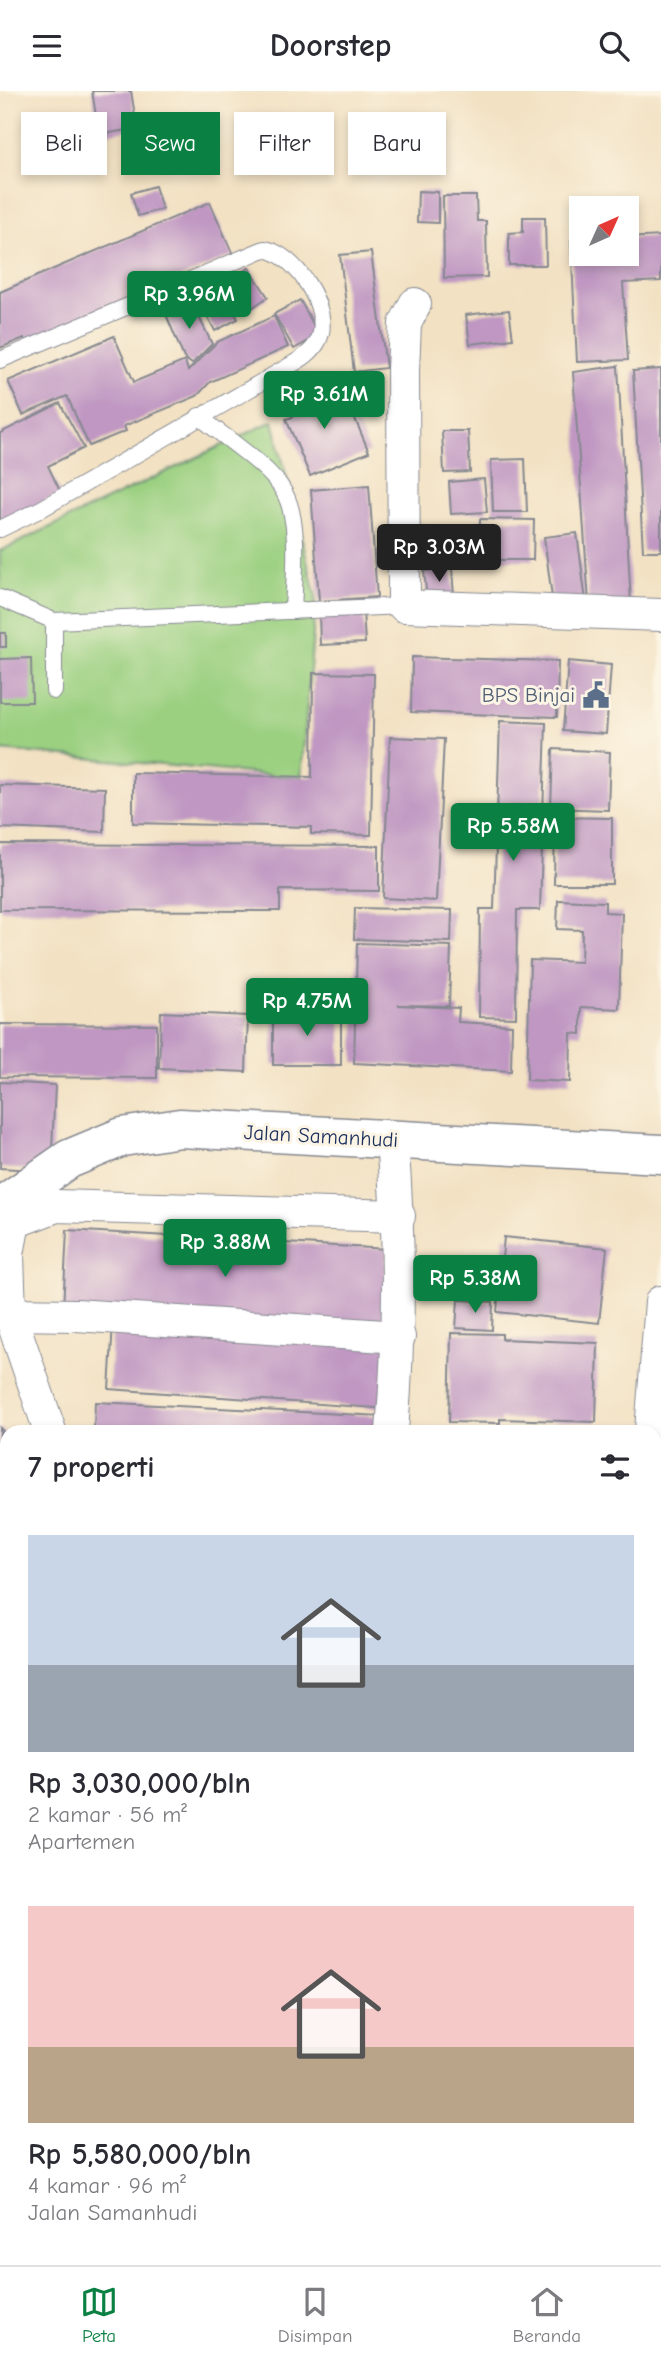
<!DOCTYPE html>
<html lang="id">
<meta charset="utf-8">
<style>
:root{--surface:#fff;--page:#f2f2f3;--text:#2b2b33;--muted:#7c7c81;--line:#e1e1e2;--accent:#0b8043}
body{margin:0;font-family:"Comic Neue",sans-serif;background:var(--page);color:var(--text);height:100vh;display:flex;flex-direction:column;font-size:26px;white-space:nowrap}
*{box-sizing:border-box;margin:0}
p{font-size:23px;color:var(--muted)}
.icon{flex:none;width:38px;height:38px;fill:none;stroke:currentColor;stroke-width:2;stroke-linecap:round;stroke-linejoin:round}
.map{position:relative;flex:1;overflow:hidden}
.details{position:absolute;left:0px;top:1334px;width:662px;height:842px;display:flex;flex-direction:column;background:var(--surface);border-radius:21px 21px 0 0;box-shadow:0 4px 10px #0003}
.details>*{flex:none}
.hud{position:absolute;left:21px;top:21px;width:620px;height:63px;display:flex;gap:14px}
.needle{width:46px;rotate:45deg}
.buttons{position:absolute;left:569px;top:105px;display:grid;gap:14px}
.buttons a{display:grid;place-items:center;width:70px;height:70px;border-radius:0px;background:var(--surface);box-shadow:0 4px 10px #0003;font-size:35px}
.price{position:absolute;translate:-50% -60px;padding:0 16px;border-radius:7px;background:var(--accent);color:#fff;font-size:23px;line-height:46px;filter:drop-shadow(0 2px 4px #0008)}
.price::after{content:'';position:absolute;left:50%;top:42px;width:21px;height:16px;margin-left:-10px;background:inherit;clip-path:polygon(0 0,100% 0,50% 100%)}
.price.on{background:#222;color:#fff}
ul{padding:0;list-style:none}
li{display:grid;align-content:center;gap:14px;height:371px;padding:0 28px}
li span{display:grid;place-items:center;height:217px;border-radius:0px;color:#555}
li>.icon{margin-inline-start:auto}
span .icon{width:126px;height:126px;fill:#fffc;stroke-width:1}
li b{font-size:30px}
h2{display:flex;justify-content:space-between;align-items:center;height:84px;padding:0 28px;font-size:30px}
.pill{padding:0 24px;border-radius:0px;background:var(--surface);box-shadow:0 4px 10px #0003;font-size:24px;line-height:63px}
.pill.on{background:var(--accent);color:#fff}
header{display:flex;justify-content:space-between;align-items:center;height:91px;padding:0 28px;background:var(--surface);font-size:32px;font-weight:700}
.tab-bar{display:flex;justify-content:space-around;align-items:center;height:98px;border-top:2px solid var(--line);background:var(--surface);font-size:19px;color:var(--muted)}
.tab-bar a{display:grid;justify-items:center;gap:4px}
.tab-bar .on{color:var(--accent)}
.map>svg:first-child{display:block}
.green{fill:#9bd081;stroke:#5b8070;stroke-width:2}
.building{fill:#bf97c2}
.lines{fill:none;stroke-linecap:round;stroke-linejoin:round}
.service-casing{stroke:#868890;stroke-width:18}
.minor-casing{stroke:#868890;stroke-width:34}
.tertiary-casing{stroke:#868890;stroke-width:41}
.service{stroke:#fff;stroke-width:16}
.minor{stroke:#fff;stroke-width:32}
.tertiary{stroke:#fff;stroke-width:38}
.labels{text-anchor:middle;stroke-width:6;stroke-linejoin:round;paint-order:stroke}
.service-label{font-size:21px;fill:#4e5e75;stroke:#fcf5e5;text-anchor:end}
.street-label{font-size:21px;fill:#1b2f5e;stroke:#fcf5e5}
</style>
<header><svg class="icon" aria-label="menu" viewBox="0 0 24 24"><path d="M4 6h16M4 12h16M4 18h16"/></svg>Doorstep<svg class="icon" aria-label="search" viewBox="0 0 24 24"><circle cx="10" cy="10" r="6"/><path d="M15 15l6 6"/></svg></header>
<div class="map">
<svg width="661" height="2174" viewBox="0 0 661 2174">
<rect width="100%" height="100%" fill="#fcf5e5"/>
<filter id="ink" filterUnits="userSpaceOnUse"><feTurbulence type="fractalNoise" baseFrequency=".0143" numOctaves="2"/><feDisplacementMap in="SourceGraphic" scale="14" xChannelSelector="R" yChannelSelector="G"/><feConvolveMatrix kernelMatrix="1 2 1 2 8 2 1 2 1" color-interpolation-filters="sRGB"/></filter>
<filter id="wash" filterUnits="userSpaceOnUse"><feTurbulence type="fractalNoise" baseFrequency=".00686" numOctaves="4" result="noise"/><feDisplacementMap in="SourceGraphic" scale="28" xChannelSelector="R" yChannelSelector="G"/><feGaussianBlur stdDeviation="1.57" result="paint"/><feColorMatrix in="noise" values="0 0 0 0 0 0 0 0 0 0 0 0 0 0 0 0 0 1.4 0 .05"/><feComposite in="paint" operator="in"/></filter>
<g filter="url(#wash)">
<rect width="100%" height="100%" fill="#f2e1c2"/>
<polygon class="green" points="273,330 316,506 301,687 0,659 0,460"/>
<g id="blocks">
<g class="building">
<polygon points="92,0 131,0 137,37 99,44"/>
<polygon points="155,95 162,118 138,125 131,102"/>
<polygon points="418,100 438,101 438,132 417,131"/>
<polygon points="443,105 476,105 477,130 486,130 487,186 444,187"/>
<polygon points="210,111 233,164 26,253 24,247 0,257 0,201"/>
<polygon points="523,126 545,126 546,174 509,174 509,142 523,141"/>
<polygon points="661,145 661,190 623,192 628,269 577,271 571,149 581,149 581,163 626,163 626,147"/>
<polygon points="371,161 386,277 354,281 340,164"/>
<polygon points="249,177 268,206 246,221 227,192"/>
<polygon points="222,197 238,228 215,240 199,209"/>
<polygon points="191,209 212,253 192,273 184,267 165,221"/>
<polygon points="300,209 319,244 294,258 274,223"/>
<polygon points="509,219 513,248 470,253 466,224"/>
<polygon points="274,225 288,256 210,291 197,305 124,335 126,340 89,355 67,305 23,324 8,290 114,245 134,291 185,270 188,280 217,251"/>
<polygon points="618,275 631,513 589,512 573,281"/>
<polygon points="661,278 661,460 643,460 633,280"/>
<polygon points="314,294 322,314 345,304 369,361 310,385 286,328 293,326 285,306"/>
<polygon points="60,312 84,357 48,375 61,402 0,433 0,342"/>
<polygon points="442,340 468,340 470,381 444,382"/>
<polygon points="525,368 527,421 493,421 491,369"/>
<polygon points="484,388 487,421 451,423 449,391"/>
<polygon points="369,394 377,506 319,510 311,399"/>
<polygon points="480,428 534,429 533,469 479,469"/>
<polygon points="577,442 586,510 553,514 544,446"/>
<polygon points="452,477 454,506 427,509 424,480"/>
<polygon points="363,519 365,552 320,554 319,521"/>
<rect x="0" y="542" width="6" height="14"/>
<polygon points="412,566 558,570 557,626 411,621"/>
<polygon points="31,567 32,611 0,611 0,568"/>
<polygon points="568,570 611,574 606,643 563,640"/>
<polygon points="313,582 374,583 371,744 311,743 311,736 133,732 133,682 312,686"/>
<polygon points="500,630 546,632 540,819 517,819 516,927 479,926 480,818 494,818"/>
<polygon points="390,646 444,648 436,810 383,807"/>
<polygon points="553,658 610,661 608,719 551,717"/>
<polygon points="0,694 105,697 104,741 0,737"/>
<polygon points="555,726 612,727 612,793 554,793"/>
<polygon points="0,753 379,755 379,800 280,799 280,820 0,819"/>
<polygon points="558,809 605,811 605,821 622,822 619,918 581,916 581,943 571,942 570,991 527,989 530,869 581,871 582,839 557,838"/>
<polygon points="355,817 452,819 451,851 354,848"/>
<polygon points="357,852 451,855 449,915 398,914 459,917 458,931 512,934 511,980 354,972"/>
<rect x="273" y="920" width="68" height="54"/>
<polygon points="161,921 248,925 246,981 159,977"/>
<polygon points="0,933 157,934 157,987 0,986"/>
<polygon points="0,991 55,994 51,1080 0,1077"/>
<polygon points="67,1139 387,1158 383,1237 63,1218"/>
<polygon points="504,1146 607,1157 599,1232 497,1221"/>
<polygon points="458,1209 493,1211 492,1239 456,1237"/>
<polygon points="113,1232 394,1252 390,1318 109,1298"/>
<polygon points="451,1242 502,1243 502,1248 598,1252 596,1331 500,1328 500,1332 449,1331"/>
<polygon points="95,1311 382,1325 381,1340 94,1340"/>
<polygon points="0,1337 7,1345 7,1424 0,1417"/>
<rect x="654" y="1419" width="7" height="52"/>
<polygon points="7,1433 7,1453 0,1446 0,1440"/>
<polygon points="656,1481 661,1481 661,1567 654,1567"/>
<polygon points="0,1493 7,1501 7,1650 0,1642"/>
<polygon points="661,1632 661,1692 654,1675 654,1634"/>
<polygon points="7,1659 7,1678 0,1670 0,1665"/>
<polygon points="661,1763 661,1880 654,1886 654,1770"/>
<polygon points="0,1773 7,1781 7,1802 0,1808"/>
<polygon points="7,1842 7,1941 0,1933 0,1848"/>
<polygon points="661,1906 661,1970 658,1967 661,1964 654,1958 654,1912"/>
<polygon points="654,1979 661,1985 661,2000 654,2006"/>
<polygon points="661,2015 661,2061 654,2055 654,2022"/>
<polygon points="0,2017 7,2025 7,2083 0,2075"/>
<polygon points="654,2074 661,2081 661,2150 654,2157"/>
<polygon points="0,2119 7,2126 7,2168 47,2168 41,2174 0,2174"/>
<polygon points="87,2168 134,2168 139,2174 92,2174"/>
<polygon points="145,2168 183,2168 176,2174 150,2174"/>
<polygon points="192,2168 258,2168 263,2174 186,2174"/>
<polygon points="438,2168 511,2168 505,2174 437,2174 435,2171"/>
</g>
</g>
</g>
<g filter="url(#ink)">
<use href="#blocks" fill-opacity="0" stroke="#868890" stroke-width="2"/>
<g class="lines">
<defs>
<g id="service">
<path d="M0,269L264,158C295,162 332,219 319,248C313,262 298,270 286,277L41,418L0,438"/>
<path d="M199,325C223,346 270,375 284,401C301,431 294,487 293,520"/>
<polyline points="0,507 54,530 404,515"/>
<polyline points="54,600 54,530"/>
</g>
<g id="minor">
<polyline points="415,213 405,233 403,279 404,515 661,524"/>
<polyline points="399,1125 56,1115 14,1131 8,1163 10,1223 76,1224 399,1246"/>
<polyline points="0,1215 10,1223 50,1340"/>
<path d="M392,1340C400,1243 400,1147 392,1049"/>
<polyline points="651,1340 661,1211"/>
<polyline points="0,1697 7,1706"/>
<polyline points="654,1899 661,1892"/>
<polyline points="0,1986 7,1980"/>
<polyline points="400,2168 405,2174"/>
</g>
<polyline id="tertiary" points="0,1116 69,1068 122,1046 180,1037 661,1063"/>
</defs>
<use href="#service" class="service-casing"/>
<use href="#minor" class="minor-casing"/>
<use href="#tertiary" class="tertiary-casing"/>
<use href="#service" class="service"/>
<use href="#minor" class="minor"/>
<use href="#tertiary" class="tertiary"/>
</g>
</g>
<defs>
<symbol id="civic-bare" viewBox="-9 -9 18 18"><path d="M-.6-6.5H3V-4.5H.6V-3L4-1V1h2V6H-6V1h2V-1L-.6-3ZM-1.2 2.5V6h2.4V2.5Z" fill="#5c6f8a" stroke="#fcf5e5" stroke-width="2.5" paint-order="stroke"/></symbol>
</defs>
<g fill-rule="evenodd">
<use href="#civic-bare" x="577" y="585" width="38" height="38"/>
</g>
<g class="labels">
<g class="service-label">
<text x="575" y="611">BPS Binjai</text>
</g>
<g class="street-label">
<text transform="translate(321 1045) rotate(3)" y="7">Jalan Samanhudi</text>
</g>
</g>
</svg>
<div class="buttons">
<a><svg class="needle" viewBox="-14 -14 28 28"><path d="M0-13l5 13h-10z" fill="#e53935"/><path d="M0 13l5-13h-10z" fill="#7c7c81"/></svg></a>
</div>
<b class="price" style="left:189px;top:240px">Rp 3.96M</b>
<b class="price" style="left:324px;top:340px">Rp 3.61M</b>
<b class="price on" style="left:439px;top:493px">Rp 3.03M</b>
<b class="price" style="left:513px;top:772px">Rp 5.58M</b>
<b class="price" style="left:307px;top:947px">Rp 4.75M</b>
<b class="price" style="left:225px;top:1188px">Rp 3.88M</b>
<b class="price" style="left:475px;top:1224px">Rp 5.38M</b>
<div class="hud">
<a class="pill">Beli</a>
<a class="pill on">Sewa</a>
<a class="pill">Filter</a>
<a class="pill">Baru</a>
</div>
<section class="details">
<h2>7 properti<svg class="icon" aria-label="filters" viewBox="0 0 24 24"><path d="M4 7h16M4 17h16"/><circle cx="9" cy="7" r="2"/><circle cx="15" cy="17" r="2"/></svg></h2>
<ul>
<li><span style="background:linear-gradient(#c9d6e8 60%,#9aa5b1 0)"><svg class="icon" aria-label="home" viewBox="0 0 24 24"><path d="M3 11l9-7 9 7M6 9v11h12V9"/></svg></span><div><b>Rp 3,030,000/bln</b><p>2 kamar · 56 m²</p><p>Apartemen</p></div></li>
<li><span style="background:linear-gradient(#f6c9c9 65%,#b9a48a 0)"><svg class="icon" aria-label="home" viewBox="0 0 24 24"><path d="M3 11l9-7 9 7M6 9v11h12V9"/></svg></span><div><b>Rp 5,580,000/bln</b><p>4 kamar · 96 m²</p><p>Jalan Samanhudi</p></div></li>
</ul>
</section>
</div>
<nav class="tab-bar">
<a class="on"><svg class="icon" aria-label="map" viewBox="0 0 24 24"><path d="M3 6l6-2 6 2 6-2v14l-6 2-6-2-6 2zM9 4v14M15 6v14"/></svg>Peta</a>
<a><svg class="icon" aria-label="saved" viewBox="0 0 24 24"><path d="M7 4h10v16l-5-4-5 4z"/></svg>Disimpan</a>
<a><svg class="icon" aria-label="home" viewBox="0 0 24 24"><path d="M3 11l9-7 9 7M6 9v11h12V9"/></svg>Beranda</a>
</nav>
